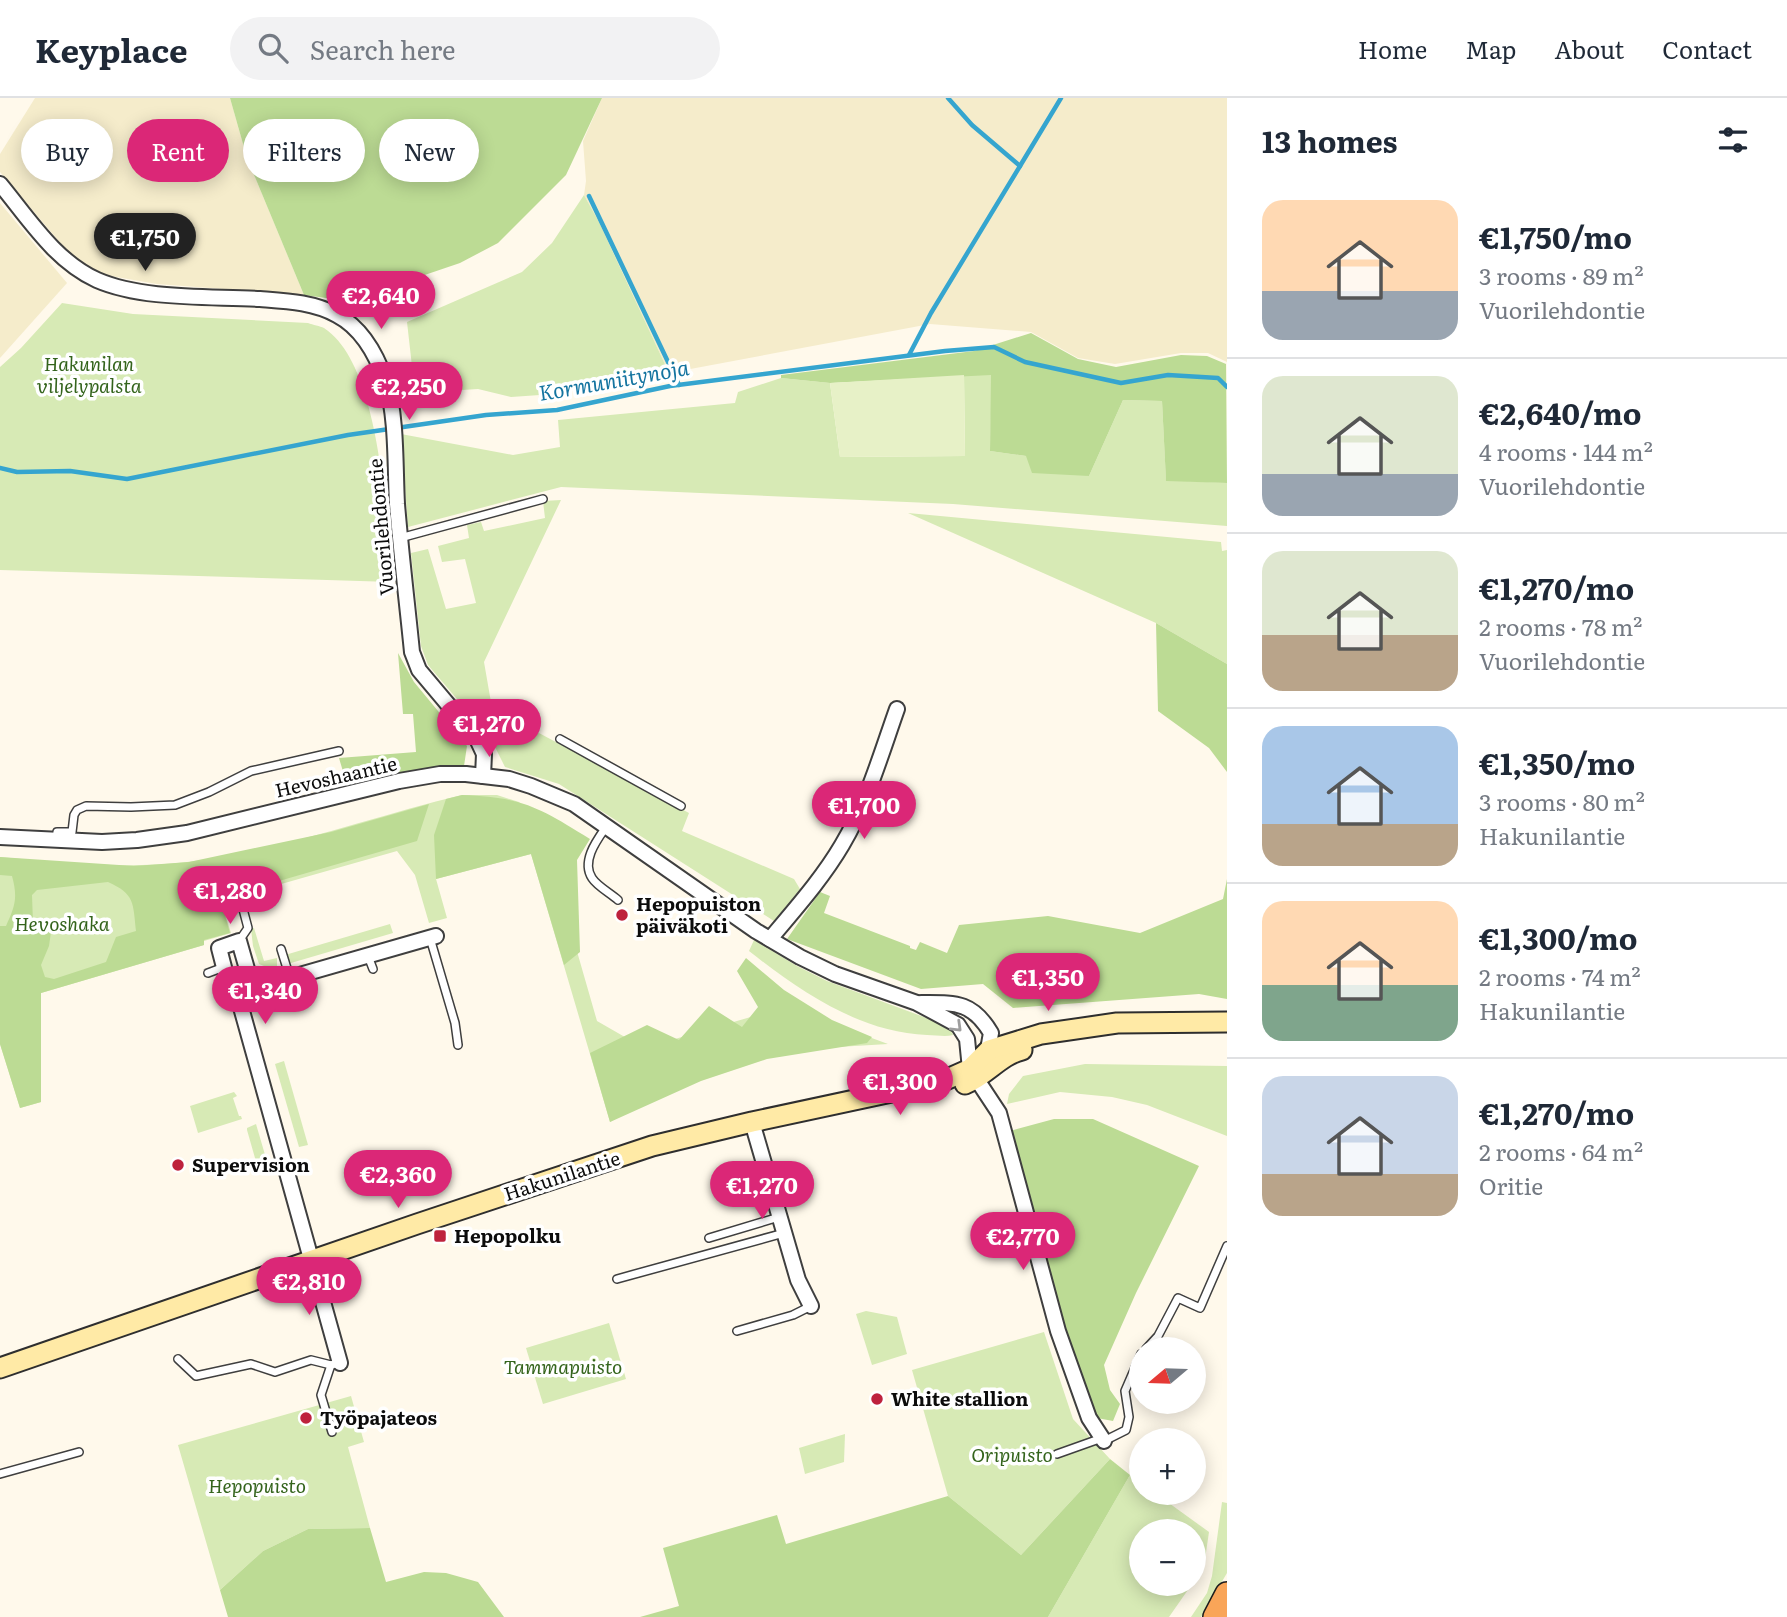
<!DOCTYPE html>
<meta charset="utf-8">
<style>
:root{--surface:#fff;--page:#f2f2f3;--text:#1f2937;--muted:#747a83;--line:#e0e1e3;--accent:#db2777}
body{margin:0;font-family:Literata,serif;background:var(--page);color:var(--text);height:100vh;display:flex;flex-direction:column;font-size:26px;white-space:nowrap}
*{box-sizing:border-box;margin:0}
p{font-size:23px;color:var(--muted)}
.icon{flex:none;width:38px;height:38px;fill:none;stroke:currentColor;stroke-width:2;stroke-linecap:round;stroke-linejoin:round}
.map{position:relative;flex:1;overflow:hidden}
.sheet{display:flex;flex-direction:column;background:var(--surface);width:560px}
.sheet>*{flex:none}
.banner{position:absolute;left:21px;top:21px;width:665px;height:63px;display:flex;gap:14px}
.needle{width:46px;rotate:251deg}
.tools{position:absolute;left:1129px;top:1239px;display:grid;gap:14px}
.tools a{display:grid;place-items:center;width:77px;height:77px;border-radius:50%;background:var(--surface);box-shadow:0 4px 18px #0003;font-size:35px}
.price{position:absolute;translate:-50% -60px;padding:0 16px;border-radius:24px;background:var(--accent);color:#fff;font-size:23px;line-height:46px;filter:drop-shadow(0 2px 4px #0008)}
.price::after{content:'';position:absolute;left:50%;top:42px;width:21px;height:16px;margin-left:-10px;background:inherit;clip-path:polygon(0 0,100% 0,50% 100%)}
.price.current{background:#222;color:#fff}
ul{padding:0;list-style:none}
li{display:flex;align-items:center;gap:21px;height:175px;padding:0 35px}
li+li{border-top:2px solid var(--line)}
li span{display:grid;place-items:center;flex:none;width:196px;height:140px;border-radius:21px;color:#555}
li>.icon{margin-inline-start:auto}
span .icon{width:84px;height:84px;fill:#fffc;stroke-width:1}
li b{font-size:30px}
h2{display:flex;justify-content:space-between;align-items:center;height:84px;padding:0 35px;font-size:30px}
.tag{padding:0 24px;border-radius:32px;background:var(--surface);box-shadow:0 4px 18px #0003;font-size:24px;line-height:63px}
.tag.current{background:var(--accent);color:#fff}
header{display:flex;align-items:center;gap:42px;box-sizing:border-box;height:98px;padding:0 35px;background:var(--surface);border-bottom:2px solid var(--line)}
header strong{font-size:33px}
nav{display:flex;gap:38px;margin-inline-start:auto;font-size:24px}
.search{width:490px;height:63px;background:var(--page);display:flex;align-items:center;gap:18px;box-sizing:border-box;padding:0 24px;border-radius:38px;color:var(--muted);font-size:26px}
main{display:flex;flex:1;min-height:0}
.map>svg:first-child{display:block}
.farmland{fill:#f5eccb}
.green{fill:#d7eab5}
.forest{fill:#bcdb94;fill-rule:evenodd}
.pitch{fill:#e7f1c7}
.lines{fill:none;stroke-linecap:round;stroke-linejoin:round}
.stream{stroke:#35a5cf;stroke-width:4.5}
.service-casing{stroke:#3f3f3f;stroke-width:10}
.minor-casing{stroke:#3f3f3f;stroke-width:18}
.secondary-casing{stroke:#2e2e2e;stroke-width:23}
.trunk-casing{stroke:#1d1d1d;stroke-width:26}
.service{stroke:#fff;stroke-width:7}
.minor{stroke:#fff;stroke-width:14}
.secondary{stroke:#ffeaa6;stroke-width:19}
.trunk{stroke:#f9a558;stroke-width:23}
.oneway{stroke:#9e9e9e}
.poi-dot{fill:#be223d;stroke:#fff;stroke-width:2.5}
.labels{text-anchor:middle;stroke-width:7;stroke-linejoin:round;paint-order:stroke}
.park-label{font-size:19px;font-style:italic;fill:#34641c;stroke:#fff}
.street-label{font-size:19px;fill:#0c0c0c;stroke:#fff}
.poi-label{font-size:19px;font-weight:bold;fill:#0c0c0c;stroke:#fff;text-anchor:start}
.water-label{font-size:21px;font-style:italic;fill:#1474a0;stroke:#fff}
</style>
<header>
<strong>Keyplace</strong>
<div class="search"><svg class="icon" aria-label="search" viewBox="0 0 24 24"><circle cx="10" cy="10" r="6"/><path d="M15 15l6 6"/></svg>Search here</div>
<nav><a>Home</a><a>Map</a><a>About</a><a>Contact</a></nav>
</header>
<main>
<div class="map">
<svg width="1227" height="1519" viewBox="0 0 1227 1519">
<rect width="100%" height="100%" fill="#fff9eb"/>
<g class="farmland">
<polygon points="35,0 230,0 247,60 304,197 157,186 99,176 79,167 0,74 0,56"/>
<polygon points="602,0 1227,0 1227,264 1208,255 1181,255 1115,266 1078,260 1031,234 930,226 669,275 599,124 584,97 586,83 583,43"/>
<polygon points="0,105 67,185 0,260"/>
</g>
<g class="green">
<polygon points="584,97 599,124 669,275 540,297 511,299 478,291 415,295 407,224 522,174 552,145"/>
<path d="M62,205L133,216L308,225C313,227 320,228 324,230C381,267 386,420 392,484L0,472V269L21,250Z"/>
<polygon points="964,277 992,277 990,353 1026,358 1089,378 1123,302 1162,303 1166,382 1227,385 1227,428 953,406 561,389 408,429 401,336 513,357 560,349 558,322 735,305 738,294 781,280 830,285 840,359 965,358"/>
<polygon points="561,402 484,564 492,610 689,715 682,733 794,781 800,791 774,823 559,686 505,669 491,641 428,567 421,548 411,455 428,451 446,511 476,505 465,461 442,464 438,448 469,440 467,427 481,424 484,433 545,420 543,403"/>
<polygon points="908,415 1221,444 1222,453 1227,452 1227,566 1156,525"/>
<path d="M462,697H497L519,704L545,742L597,923L644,950L761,916L831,925L888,946L788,952L736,964L658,998L610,1024L531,756L436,781L447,820L429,825L415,777L397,753L221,803L231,835L204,843V847L41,895V1004L20,1010L0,946V759C62,765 124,771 187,764C281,753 370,719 462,697Z"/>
<polygon points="390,826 393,835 291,865 287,863 285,857"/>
<polygon points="254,830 264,863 277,860 277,868 269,870 259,866 253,848 251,831"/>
<path d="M754,842L797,868L827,883L940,925L951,931L953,937C945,939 936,937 927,937C859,934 801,894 749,853Z"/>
<polygon points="284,963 308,1047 299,1049 275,966"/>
<polygon points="1085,966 1227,968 1227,1038 1147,1007 1112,999 1060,994 1007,1006 1009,996 1023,978"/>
<polygon points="234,994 237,998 233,1000 239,1018 241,1018 242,1021 198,1035 190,1008"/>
<polygon points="256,1026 268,1067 257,1067 247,1032 247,1030"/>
<polygon points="866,1213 897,1219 907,1256 872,1267 856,1216"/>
<polygon points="609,1225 626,1281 543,1306 526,1250"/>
<polygon points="1044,1234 1073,1321 1110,1361 1021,1457 948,1398 912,1272"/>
<polygon points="351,1298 364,1344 348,1349 370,1430 308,1431 263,1453 220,1492 178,1347"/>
<polygon points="845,1336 844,1364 805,1376 799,1350"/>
<polygon points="1130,1377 1141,1384 1141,1395 1155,1395 1209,1434 1204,1468 1194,1483 1194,1433 1141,1433 1141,1486 1192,1486 1169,1519 1048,1519"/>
<polygon points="1222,1404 1227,1405 1227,1475 1201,1519 1191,1519 1207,1495 1212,1478"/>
</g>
<g class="forest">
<polygon points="230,0 602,0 566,77 498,145 460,165 348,203 304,197 247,60"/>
<polygon points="1031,235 1078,261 1116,269 1181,257 1207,258 1226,266 1227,385 1166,383 1162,303 1123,302 1089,378 1032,375 1026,358 990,353 991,277 830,285 781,280 781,277 974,253"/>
<polygon points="1156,525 1227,566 1227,674 1209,650 1158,613"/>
<polygon points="398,555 414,584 467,648 464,668 397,675 347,687 339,660 416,654 413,616 403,616"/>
<path d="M462,697C523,699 540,710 590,741L577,762L580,854L564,867L531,756L436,781L434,737L446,701Z"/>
<path d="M429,706L417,743L220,800L230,835L204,842V847L41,895V1004L20,1010L0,946V828H6C15,808 18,800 12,778L0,777V759L134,768L189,764L331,734ZM108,784C135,796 133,805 136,833L116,839L106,864L54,881L45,879L41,867L49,848L51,834L42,833L33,825L32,797L37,792Z"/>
<polygon points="1227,781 1227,901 1199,896 1013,910 983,886 921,891 787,841 820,794 830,798 824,815 910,848 910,850 916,852 920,844 947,855 959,827 1048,818 1140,835 1223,801"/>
<polygon points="746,860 784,892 832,922 872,939 867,945 767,961 701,983 610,1024 590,955 647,927 679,942 709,908 742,929 758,909 737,873"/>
<polygon points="1054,1021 1093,1021 1199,1068 1136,1195 1104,1267 1110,1292 1120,1306 1113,1323 1097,1320 1065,1237 1010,1033"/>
<polygon points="1110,1361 1130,1377 1048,1519 640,1519 679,1508 663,1450 777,1417 786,1446 948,1398 1021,1457"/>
<polygon points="370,1430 386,1484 424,1474 446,1475 478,1484 504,1519 228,1519 220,1492 263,1453 308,1431"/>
</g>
<polygon class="pitch" points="964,277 965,358 840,359 830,285"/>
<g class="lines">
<g class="stream">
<polyline points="1020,68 1061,0"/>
<polyline points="589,98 679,287"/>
<polyline points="909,257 931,215 1020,68 972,27 948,0"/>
<polyline points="0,370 17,374 70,373 127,381 348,337 486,317 557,312 670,288 945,253 994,249 1025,264 1121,285 1168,277 1218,280 1227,289"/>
</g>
<defs>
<g id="service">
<polyline points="400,440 543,401"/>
<polyline points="560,641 681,708"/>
<path d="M606,729C597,742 581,763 592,780C597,788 610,795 618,802"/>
<polyline points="56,742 57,734 72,734 74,717 77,712 86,708 131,709 175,707 209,694 251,673 339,653"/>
<polyline points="430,840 455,925 458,947"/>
<polyline points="239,843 248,830 243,811"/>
<polyline points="281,851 290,880"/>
<polyline points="368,858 373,871"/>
<polyline points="208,875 224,869"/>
<polyline points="709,1140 779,1119"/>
<polyline points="617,1181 784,1135"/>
<polyline points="737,1233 793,1217 811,1208"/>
<polyline points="1146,1251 1158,1238 1178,1200 1200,1210 1227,1148"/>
<polyline points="178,1261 196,1278 251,1266 275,1274 311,1262 331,1267 339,1265"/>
<polyline points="331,1267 321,1297 332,1334"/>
<polyline points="1104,1343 1126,1332 1129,1319 1125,1293 1141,1256"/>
<polyline points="1057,1356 1102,1340"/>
<polyline points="0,1376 79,1354"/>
</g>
<g id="minor">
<path d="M0,86C29,121 55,163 97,182C143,202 210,198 260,201C286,203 313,204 337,217C362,230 377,258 386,284C397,318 395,370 397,406C401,455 407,504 412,554L419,572L477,641L484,656L483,678"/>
<polyline points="0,739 102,744 137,742 187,735 399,683 440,676 466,676 509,681 531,688 574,706 756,833 800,859 835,876 917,905 958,927 967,941 970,971 999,1015 1058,1233 1089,1320 1104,1343"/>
<path d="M770,841C795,811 822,781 842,747C867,705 881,656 897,611"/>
<polygon points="239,843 247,871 237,895 226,877 219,850"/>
<path d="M921,905C955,905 972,903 991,935L987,957"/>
<polyline points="752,1024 798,1182 811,1208"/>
<polyline points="340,1265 237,895 436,838"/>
</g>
<g id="secondary">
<path d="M965,986C986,978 1000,957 1022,952"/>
<polyline points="0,1270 417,1126 652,1048 752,1024 943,983 970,971 989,952 1041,936 1117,925 1227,924"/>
</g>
<polyline id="trunk" points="1215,1519 1227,1496"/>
</defs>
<use href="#service" class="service-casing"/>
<use href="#minor" class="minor-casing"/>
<use href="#secondary" class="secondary-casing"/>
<use href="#trunk" class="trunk-casing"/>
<use href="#service" class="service"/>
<use href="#minor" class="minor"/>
<use href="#secondary" class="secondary"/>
<use href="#trunk" class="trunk"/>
</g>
<defs><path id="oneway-chevron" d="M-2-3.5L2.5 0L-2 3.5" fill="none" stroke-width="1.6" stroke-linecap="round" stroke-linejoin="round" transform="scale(1.75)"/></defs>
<use class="oneway" href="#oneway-chevron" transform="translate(957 929) rotate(44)"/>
<g class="poi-dot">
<circle cx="622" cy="817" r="7"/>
<circle cx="178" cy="1067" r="7"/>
<rect x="433" y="1131" width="14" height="14" rx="3.5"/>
<circle cx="877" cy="1301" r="7"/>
<circle cx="306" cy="1320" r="7"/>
</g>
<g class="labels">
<g class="park-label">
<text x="89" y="273">Hakunilan<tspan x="89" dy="22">viljelypalsta</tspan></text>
<text x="62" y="833">Hevoshaka</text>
<text x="563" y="1276">Tammapuisto</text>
<text x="1012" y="1364">Oripuisto</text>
<text x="257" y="1395">Hepopuisto</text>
</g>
<g class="street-label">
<text transform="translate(381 429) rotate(-95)" y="7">Vuorilehdontie</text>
<text transform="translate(336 679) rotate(-13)" y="7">Hevoshaantie</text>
<text transform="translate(562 1078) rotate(-18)" y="7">Hakunilantie</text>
</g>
<g class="poi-label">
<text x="636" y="813">Hepopuiston<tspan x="636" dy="22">päiväkoti</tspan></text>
<text x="192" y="1074">Supervision</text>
<text x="454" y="1145">Hepopolku</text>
<text x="891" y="1308">White stallion</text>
<text x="320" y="1327">Työpajateos</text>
</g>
<g class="water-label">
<text transform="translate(614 283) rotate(-10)" y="7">Kormuniitynoja</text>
</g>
</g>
</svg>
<div class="tools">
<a><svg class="needle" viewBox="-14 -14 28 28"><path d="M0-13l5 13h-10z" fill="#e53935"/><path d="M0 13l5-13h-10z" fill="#747a83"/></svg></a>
<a>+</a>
<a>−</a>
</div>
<b class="price current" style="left:145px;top:175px">€1,750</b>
<b class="price" style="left:381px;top:233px">€2,640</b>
<b class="price" style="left:409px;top:324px">€2,250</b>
<b class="price" style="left:489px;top:661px">€1,270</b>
<b class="price" style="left:864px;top:743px">€1,700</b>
<b class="price" style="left:230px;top:828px">€1,280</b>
<b class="price" style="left:1048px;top:915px">€1,350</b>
<b class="price" style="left:265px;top:928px">€1,340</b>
<b class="price" style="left:900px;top:1019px">€1,300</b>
<b class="price" style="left:398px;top:1112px">€2,360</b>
<b class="price" style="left:762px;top:1123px">€1,270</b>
<b class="price" style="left:1023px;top:1174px">€2,770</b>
<b class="price" style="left:309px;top:1219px">€2,810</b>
<div class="banner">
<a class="tag">Buy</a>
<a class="tag current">Rent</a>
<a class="tag">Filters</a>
<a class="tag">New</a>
</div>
</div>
<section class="sheet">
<h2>13 homes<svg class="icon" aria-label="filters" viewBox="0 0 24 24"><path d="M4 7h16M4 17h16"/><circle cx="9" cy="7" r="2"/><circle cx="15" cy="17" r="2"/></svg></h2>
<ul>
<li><span style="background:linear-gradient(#ffd9b3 65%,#9aa5b1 0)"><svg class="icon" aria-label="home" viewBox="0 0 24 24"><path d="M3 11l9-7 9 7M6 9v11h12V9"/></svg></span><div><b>€1,750/mo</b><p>3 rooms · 89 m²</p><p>Vuorilehdontie</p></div></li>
<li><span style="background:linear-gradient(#dfe7d0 70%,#9aa5b1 0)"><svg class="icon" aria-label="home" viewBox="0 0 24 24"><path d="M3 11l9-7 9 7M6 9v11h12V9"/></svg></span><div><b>€2,640/mo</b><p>4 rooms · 144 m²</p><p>Vuorilehdontie</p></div></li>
<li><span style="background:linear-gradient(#dfe7d0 60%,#b9a48a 0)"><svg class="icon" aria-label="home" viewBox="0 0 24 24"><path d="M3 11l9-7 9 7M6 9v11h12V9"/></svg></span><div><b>€1,270/mo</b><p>2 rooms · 78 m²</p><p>Vuorilehdontie</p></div></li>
<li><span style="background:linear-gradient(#a9c7e8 70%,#b9a48a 0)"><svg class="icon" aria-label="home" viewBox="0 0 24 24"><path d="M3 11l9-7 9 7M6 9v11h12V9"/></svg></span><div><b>€1,350/mo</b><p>3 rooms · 80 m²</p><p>Hakunilantie</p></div></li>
<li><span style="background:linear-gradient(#ffd9b3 60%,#7fa58c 0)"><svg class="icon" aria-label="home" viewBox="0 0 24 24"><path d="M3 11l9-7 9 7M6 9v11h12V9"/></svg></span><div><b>€1,300/mo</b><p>2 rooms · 74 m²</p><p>Hakunilantie</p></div></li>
<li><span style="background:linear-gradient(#c9d6e8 70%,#b9a48a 0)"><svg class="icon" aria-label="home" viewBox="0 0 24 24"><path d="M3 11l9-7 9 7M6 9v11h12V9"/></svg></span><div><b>€1,270/mo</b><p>2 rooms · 64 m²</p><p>Oritie</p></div></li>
</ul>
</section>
</main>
